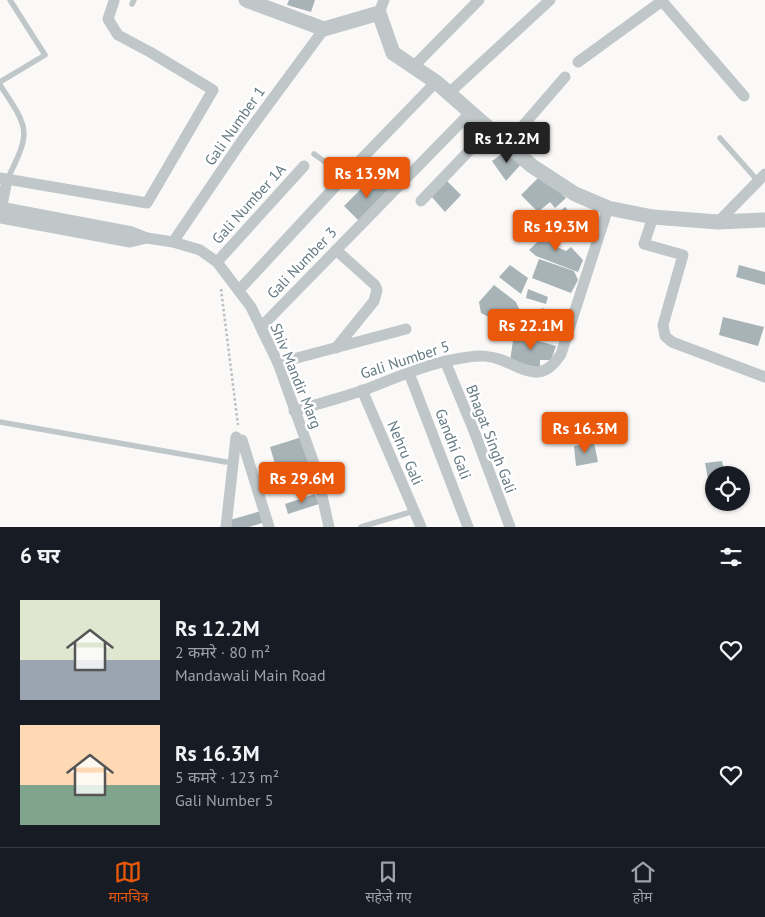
<!DOCTYPE html>
<html lang="hi">
<meta charset="utf-8">
<style>
:root{--surface:#171b24;--page:#242831;--text:#f1f3f6;--muted:#9ea1a6;--line:#363941;--accent:#ea580c}
body{margin:0;font-family:"PT Sans","Noto Sans Devanagari",sans-serif;background:var(--page);color:var(--text);height:100vh;display:flex;flex-direction:column;font-size:19px;white-space:nowrap}
*{box-sizing:border-box;margin:0}
p{font-size:16px;color:var(--muted)}
.icon{flex:none;width:28px;height:28px;fill:none;stroke:currentColor;stroke-width:2;stroke-linecap:round;stroke-linejoin:round}
.map{position:relative;height:527px;overflow:hidden}
.panel{display:flex;flex-direction:column;background:var(--surface);flex:1}
.panel>*{flex:none}
.fabs{position:absolute;left:705px;top:466px;display:grid;gap:10px}
.fabs a{display:grid;place-items:center;width:45px;height:45px;border-radius:50%;background:var(--surface);box-shadow:0 1px 4px #0004;font-size:25px}
.price{position:absolute;translate:-50% -42px;padding:0 11px;border-radius:5px;background:var(--accent);color:#fff;font-size:16px;line-height:32px;filter:drop-shadow(0 1px 2px #0008)}
.price::after{content:'';position:absolute;left:50%;top:30px;width:15px;height:11px;margin-left:-8px;background:inherit;clip-path:polygon(0 0,100% 0,50% 100%)}
.price.on{background:#222;color:#fff}
ul{padding:0;list-style:none}
li{display:flex;align-items:center;gap:15px;height:125px;padding:0 20px}
li span{display:grid;place-items:center;flex:none;width:140px;height:100px;border-radius:0px;color:#555}
li>.icon{margin-inline-start:auto}
span .icon{width:60px;height:60px;fill:#fffc;stroke-width:1}
li b{font-size:21px}
h2{display:flex;justify-content:space-between;align-items:center;height:60px;padding:0 20px;font-size:21px}
.menu{display:flex;justify-content:space-around;align-items:center;height:70px;border-top:1px solid var(--line);background:var(--surface);font-size:14px;color:var(--muted)}
.menu a{display:grid;justify-items:center;gap:2px}
.menu .on{color:var(--accent)}
.map>svg:first-child{display:block}
.building{fill:#a7b3b7}
.lines{fill:none;stroke-linecap:round;stroke-linejoin:round}
.path{stroke:#babfc1;stroke-width:2.5;stroke-dasharray:2.5 2.5;stroke-linecap:butt}
.service{stroke:#c0c7c9;stroke-width:5.5}
.minor{stroke:#c0c7c9;stroke-width:11}
.tertiary{stroke:#c0c7c9;stroke-width:15}
.labels{text-anchor:middle;stroke-width:5;stroke-linejoin:round;paint-order:stroke}
.street-label{font-size:15px;fill:#647a83;stroke:#fff}
</style>
<div class="map">
<svg width="765" height="527" viewBox="0 0 765 527">
<rect width="100%" height="100%" fill="#faf9f7"/>
<g class="building">
<polygon points="289,0 315,0 311,12 287,5"/>
<polygon points="507,150 522,163 506,181 492,161"/>
<polygon points="541,175 566,198 555,208 550,202 538,212 521,195"/>
<polygon points="374,176 390,191 360,222 344,206"/>
<polygon points="446,180 461,195 445,212 431,196"/>
<polygon points="565,207 583,227 573,236 557,214"/>
<polygon points="551,229 563,240 557,247 566,251 571,247 583,260 578,272 536,256 529,250"/>
<polygon points="539,259 574,271 578,280 571,293 532,278"/>
<polygon points="510,265 528,278 521,294 499,277"/>
<polygon points="739,265 765,272 765,285 736,277"/>
<polygon points="494,285 516,302 521,313 513,329 481,313 479,302"/>
<polygon points="528,289 548,297 546,304 526,298"/>
<polygon points="542,308 566,315 563,325 538,318"/>
<polygon points="723,317 764,327 758,346 719,335"/>
<polygon points="521,320 540,323 561,328 556,341 516,331"/>
<polygon points="514,334 556,346 551,360 540,360 540,368 510,361"/>
<polygon points="302,437 316,478 289,486 283,465 276,467 270,447"/>
<polygon points="594,443 598,462 576,466 574,446"/>
<polygon points="722,461 725,475 714,475 714,489 710,490 705,463"/>
<polygon points="315,494 319,504 288,514 285,504"/>
<polygon points="261,511 265,522 249,527 229,527 230,520"/>
</g>
<g class="lines">
<polyline class="path" points="221,289 238,425"/>
<g class="service">
<polyline points="132,4 134,0"/>
<polyline points="0,82 45,55 10,0"/>
<path d="M0,85C30,130 31,131 7,180"/>
<polyline points="720,138 758,181"/>
<polyline points="314,154 345,176"/>
<polyline points="0,422 226,462"/>
<polyline points="361,527 414,511"/>
</g>
<g class="minor">
<polyline points="661,0 744,96"/>
<polyline points="379,13 384,0"/>
<polyline points="578,62 662,1"/>
<polyline points="414,66 479,0"/>
<polyline points="449,93 550,0"/>
<polyline points="507,144 565,77"/>
<polyline points="0,178 147,203 213,90 150,52 118,35 108,19 114,1"/>
<polyline points="421,201 490,129"/>
<polyline points="0,207 132,232 147,238 173,242 200,250 217,262 251,307 278,363 316,469 329,527"/>
<polyline points="0,215 7,180"/>
<polyline points="653,217 644,244 683,255 663,325 665,336 672,342 765,377"/>
<polyline points="0,218 130,242 147,238"/>
<polyline points="718,222 765,174"/>
<polyline points="173,242 243,139 324,29"/>
<polyline points="336,250 375,285 377,290 374,301 336,348"/>
<polyline points="217,262 304,166"/>
<polyline points="240,289 345,176 436,82"/>
<polyline points="261,327 470,113"/>
<polyline points="445,361 474,431 510,527"/>
<polyline points="278,363 406,329"/>
<polyline points="409,373 468,527"/>
<polyline points="362,390 421,527"/>
<path d="M294,411C317,404 341,398 364,390C398,377 433,361 469,357C478,355 491,356 499,359C526,369 541,385 561,354L608,208"/>
<polyline points="242,440 269,527"/>
<polyline points="226,527 236,437"/>
</g>
<polyline class="tertiary" points="246,0 324,29 379,13 393,53 436,82 532,166 575,194 608,208 653,217 718,222 765,220"/>
</g>
<g class="labels">
<g class="street-label">
<text transform="translate(235 126) rotate(-55)" y="5">Gali Number 1</text>
<text transform="translate(249 204) rotate(-48)" y="5">Gali Number 1A</text>
<text transform="translate(302 263) rotate(-46)" y="5">Gali Number 3</text>
<text transform="translate(405 360) rotate(-18)" y="5">Gali Number 5</text>
<text transform="translate(296 376) rotate(68)" y="5">Shiv Mandir Marg</text>
<text transform="translate(491 439) rotate(69)" y="5">Bhagat Singh Gali</text>
<text transform="translate(453 444) rotate(69)" y="5">Gandhi Gali</text>
<text transform="translate(405 453) rotate(67)" y="5">Nehru Gali</text>
</g>
</g>
</svg>
<div class="fabs">
<a><svg class="icon" aria-label="locate" viewBox="0 0 24 24"><circle cx="12" cy="12" r="6"/><path d="M12 2v4M12 18v4M2 12h4M18 12h4"/></svg></a>
</div>
<b class="price on" style="left:507px;top:164px">Rs 12.2M</b>
<b class="price" style="left:367px;top:199px">Rs 13.9M</b>
<b class="price" style="left:556px;top:252px">Rs 19.3M</b>
<b class="price" style="left:531px;top:351px">Rs 22.1M</b>
<b class="price" style="left:585px;top:454px">Rs 16.3M</b>
<b class="price" style="left:302px;top:504px">Rs 29.6M</b>
</div>
<section class="panel">
<h2>6 घर<svg class="icon" aria-label="filters" viewBox="0 0 24 24"><path d="M4 7h16M4 17h16"/><circle cx="9" cy="7" r="2"/><circle cx="15" cy="17" r="2"/></svg></h2>
<ul>
<li><span style="background:linear-gradient(#dfe7d0 60%,#9aa5b1 0)"><svg class="icon" aria-label="home" viewBox="0 0 24 24"><path d="M3 11l9-7 9 7M6 9v11h12V9"/></svg></span><div><b>Rs 12.2M</b><p>2 कमरे · 80 m²</p><p>Mandawali Main Road</p></div><svg class="icon" aria-label="heart" viewBox="0 0 24 24"><path d="M12 20l-8-8c-3-5 5-10 8-4 3-6 11-1 8 4z"/></svg></li>
<li><span style="background:linear-gradient(#ffd9b3 60%,#7fa58c 0)"><svg class="icon" aria-label="home" viewBox="0 0 24 24"><path d="M3 11l9-7 9 7M6 9v11h12V9"/></svg></span><div><b>Rs 16.3M</b><p>5 कमरे · 123 m²</p><p>Gali Number 5</p></div><svg class="icon" aria-label="heart" viewBox="0 0 24 24"><path d="M12 20l-8-8c-3-5 5-10 8-4 3-6 11-1 8 4z"/></svg></li>
</ul>
</section>
<nav class="menu">
<a class="on"><svg class="icon" aria-label="map" viewBox="0 0 24 24"><path d="M3 6l6-2 6 2 6-2v14l-6 2-6-2-6 2zM9 4v14M15 6v14"/></svg>मानचित्र</a>
<a><svg class="icon" aria-label="saved" viewBox="0 0 24 24"><path d="M7 4h10v16l-5-4-5 4z"/></svg>सहेजे गए</a>
<a><svg class="icon" aria-label="home" viewBox="0 0 24 24"><path d="M3 11l9-7 9 7M6 9v11h12V9"/></svg>होम</a>
</nav>
